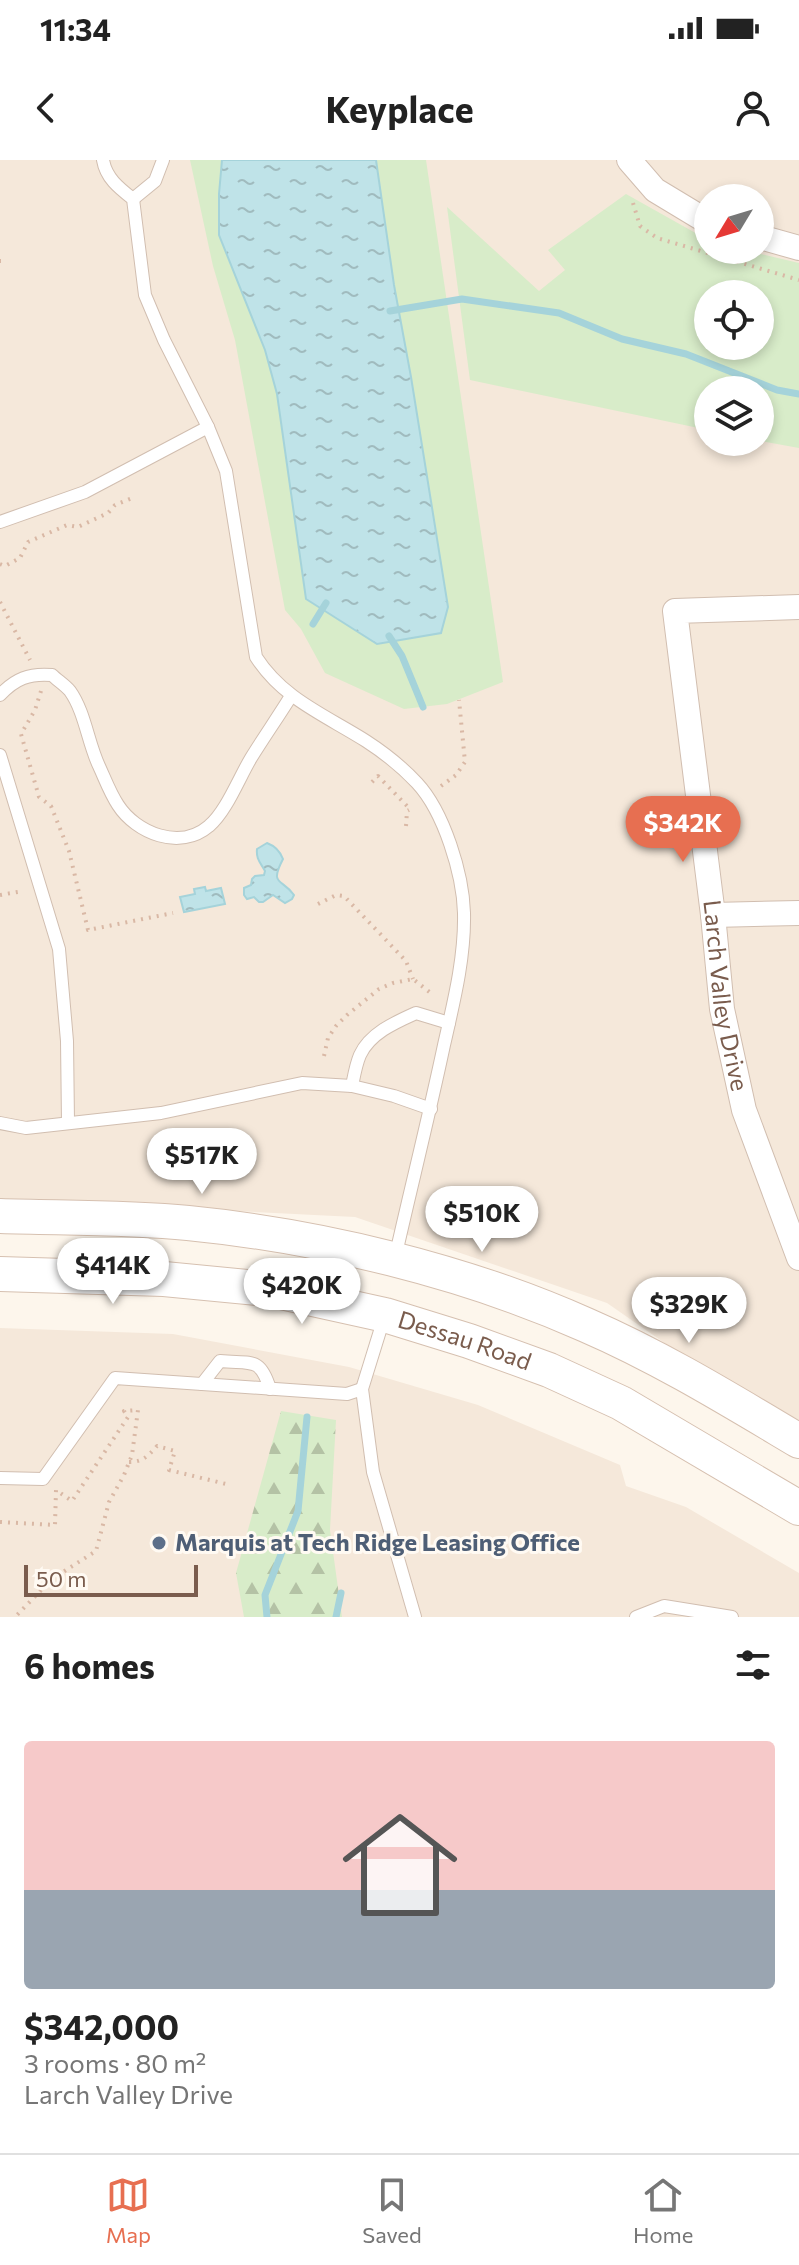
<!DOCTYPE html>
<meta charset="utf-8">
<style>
:root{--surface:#fff;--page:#f6f6f6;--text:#222;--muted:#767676;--line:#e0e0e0;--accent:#e76f51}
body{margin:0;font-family:Commissioner,sans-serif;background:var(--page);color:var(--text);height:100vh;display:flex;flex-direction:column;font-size:30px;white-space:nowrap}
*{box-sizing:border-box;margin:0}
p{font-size:26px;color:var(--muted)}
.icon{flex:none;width:44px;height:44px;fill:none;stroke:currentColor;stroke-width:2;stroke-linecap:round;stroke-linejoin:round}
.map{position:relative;height:1457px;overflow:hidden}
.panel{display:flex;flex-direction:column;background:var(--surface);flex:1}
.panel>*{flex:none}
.needle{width:52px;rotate:232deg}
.buttons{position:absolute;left:694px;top:24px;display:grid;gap:16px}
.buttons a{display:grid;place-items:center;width:80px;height:80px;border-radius:50%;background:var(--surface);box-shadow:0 4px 12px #0003;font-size:40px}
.scale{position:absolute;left:24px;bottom:20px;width:174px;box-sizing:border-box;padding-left:8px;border:4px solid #7a5c4d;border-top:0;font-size:22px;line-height:28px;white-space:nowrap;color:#7a5c4d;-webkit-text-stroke:6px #fffaf3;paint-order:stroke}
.price{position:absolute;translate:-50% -68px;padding:0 18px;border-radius:28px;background:#fff;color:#222;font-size:26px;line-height:52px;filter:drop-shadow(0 2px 4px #0008)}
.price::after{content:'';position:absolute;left:50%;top:48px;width:24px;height:18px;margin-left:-12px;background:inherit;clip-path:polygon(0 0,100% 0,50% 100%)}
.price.on{background:var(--accent);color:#fff}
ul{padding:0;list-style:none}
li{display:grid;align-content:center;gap:16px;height:424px;padding:0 24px}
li+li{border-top:2px solid var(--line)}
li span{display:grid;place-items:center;height:248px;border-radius:8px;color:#555}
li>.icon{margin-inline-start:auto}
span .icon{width:144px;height:144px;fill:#fffc;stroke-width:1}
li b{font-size:34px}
h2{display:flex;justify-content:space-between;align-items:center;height:96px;padding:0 24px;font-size:34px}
.status{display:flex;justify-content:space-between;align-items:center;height:56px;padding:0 40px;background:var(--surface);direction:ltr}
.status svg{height:22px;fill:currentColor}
header{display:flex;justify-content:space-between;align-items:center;height:104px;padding:0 24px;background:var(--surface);font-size:36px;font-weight:700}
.menu{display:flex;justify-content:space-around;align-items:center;height:112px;border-top:2px solid var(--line);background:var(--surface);font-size:22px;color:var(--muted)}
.menu a{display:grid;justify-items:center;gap:4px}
.menu .on{color:var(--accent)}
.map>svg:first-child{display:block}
.residential{fill:#f5e8da;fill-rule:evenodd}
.forest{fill:url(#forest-firs)}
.park{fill:#d8ecc9;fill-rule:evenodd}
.water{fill:url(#water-ripples);stroke:#a5d3da;stroke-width:2}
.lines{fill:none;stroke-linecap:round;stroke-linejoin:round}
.stream{stroke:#a5d3da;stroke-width:7}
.lane-casing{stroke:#d1beb0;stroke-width:14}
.street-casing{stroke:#d1beb0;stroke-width:26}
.secondary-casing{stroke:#d6c0b0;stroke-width:36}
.path{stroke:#d9b8a5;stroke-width:4;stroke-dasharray:2 6;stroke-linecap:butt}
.lane{stroke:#fff;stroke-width:12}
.street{stroke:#fff;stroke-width:24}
.secondary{stroke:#fff;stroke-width:34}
.service-dot{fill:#5c6f8a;stroke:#fffaf3;stroke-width:3}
.labels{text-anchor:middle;stroke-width:6;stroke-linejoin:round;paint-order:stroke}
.street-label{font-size:24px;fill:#7a5c4d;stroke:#fffaf3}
.service-label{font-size:24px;font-weight:bold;fill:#4e5e75;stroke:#fffaf3;text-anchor:start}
</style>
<div class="status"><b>11:34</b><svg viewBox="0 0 49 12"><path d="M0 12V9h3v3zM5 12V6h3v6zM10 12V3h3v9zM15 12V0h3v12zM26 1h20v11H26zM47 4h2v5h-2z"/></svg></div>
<header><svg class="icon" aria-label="back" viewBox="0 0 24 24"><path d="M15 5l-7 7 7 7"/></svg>Keyplace<svg class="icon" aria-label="person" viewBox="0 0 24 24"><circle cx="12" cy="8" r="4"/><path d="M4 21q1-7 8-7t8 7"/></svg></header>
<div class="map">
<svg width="799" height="1457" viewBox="0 0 799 1457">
<defs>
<pattern id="forest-firs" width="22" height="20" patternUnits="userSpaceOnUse" patternTransform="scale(2)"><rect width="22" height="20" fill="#d8ecc9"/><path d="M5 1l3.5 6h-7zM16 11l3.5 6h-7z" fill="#b4c2a5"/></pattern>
<pattern id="water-ripples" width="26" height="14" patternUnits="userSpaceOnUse" patternTransform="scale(2)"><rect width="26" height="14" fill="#bfe3e8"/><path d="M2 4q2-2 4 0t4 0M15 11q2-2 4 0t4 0" fill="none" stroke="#a0bbbe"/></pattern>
</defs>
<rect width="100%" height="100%" fill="#fdf6ec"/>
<g class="residential">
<path d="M0,0H799V1260L666,1184L607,1143L355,1057L0,1039ZM708,38H760V90H708ZM708,134H760V186H708ZM708,230H760V282H708Z"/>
<polygon points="0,1168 173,1174 349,1207 478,1245 620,1305 626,1326 686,1347 799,1413 799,1457 0,1457"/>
</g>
<polygon class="forest" points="281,1251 336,1260 330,1370 342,1457 244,1457 236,1413"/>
<g class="park">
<polygon points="190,0 426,0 503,522 447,544 404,549 325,513 301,469 285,450 235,180 213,106"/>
<path d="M626,34L708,80V90H744L799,103V288L760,281V230H708V270L470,220L447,47L539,131L565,110L548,90ZM708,134H760V186H708Z"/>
</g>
<g class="water">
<polygon points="222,0 376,0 394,125 411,217 448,447 441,473 377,484 306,439 277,234 265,190 219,75 219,34"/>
<path d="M267,683C275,686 280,691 283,699C269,726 282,718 294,735L292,739L285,743L273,735L263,742H259L254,737L247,739L244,735V728L251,725L252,719L255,716L264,715L265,711C260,702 256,699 257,689Z"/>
<polygon points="205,727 206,731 221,728 225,744 184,752 180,737 195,734 194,729"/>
</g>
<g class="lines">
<g class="stream">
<polyline points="390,151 462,139 559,153 622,179 686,194 777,230 799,234"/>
<polyline points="313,464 326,443"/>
<polyline points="389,476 402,496 423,547"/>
<polyline points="267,1457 265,1435 298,1351 307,1257"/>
<polyline points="336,1457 341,1433"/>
</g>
<defs>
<g id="lane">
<path d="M103,0C106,18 119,28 133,39L145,135L164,180L208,267L226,311L256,497C283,539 325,555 366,581C383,592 403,608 417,623C444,652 463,714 464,753C465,797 454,841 444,885C429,956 411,1027 395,1098"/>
<polyline points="133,39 155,21 163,0"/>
<polyline points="0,362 85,332 208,267"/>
<path d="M0,535C15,519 29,513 52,515C57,520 65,525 70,531C85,552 88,583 99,606C105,619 110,633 118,645C136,673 180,691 209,666C226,652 239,618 251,598C264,577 278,557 291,536"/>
<polyline points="0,595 59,789 67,881 68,962"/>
<path d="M352,926C354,916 356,904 360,895C370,873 396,862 416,853L449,863"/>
<polyline points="0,963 26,968 161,953 302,923 352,926 394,936 431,949"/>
<polyline points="384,1158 362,1229 373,1312 415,1457"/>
<path d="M202,1224L220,1201C251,1204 260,1196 270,1229"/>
<polyline points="0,1318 43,1319 115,1218 347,1234 362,1229"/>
<polyline points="636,1457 664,1446 732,1457"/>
</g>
<g id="street">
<polyline points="629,0 655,30 708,62"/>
<polyline points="760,77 799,88"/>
<path id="s1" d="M799,447L675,451L713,755L722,849L744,950L799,1098"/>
<polyline points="713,755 799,753"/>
</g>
<g id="secondary">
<path d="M0,1056C62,1058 126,1057 188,1063C320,1076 465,1111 586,1165C660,1197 730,1240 799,1281"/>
<path id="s2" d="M0,1114L164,1119L267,1129L385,1155L469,1181L549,1210L621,1243L799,1348"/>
</g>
</defs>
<use href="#lane" class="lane-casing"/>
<use href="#street" class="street-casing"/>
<use href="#secondary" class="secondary-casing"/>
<g class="path">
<polyline points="633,43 640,66 657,78 799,120"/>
<polyline points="0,101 1,101"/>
<polyline points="0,404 5,406 20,398 28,382 67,365 78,367 108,353 115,345 135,337"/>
<polyline points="0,442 30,500"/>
<polyline points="41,531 35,550 21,574 39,637 51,646 69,691 88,770 173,753"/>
<polyline points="372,622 378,616 410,649"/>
<polyline points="441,626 456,615 465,602 459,540"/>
<polyline points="406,666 407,651 409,650"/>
<polyline points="0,735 23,731"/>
<polyline points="318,744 336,735 344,736 406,801 413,819"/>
<polyline points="324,896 328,878 336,866 347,855 379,829 393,823 413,819 432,834"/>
<path d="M129,1302C143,1302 148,1296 157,1286L175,1291L169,1310L226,1324"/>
<polyline points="0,1362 55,1365 56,1330 72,1341 128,1257 124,1251 138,1250 132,1295 124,1315 109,1342 96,1391 52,1419 15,1457"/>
</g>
<use href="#lane" class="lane"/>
<use href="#street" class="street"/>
<use href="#secondary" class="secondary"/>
</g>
<circle class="service-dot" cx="159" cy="1383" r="8"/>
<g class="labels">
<g class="street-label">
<text dy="8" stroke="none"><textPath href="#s1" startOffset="512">Larch Valley Drive</textPath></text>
<text dy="8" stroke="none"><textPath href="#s2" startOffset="472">Dessau Road</textPath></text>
</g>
<g class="service-label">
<text x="175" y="1391">Marquis at Tech Ridge Leasing Office</text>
</g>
</g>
</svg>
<div class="buttons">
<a><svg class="needle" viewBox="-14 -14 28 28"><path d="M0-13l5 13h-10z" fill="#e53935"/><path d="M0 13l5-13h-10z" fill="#767676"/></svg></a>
<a><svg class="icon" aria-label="locate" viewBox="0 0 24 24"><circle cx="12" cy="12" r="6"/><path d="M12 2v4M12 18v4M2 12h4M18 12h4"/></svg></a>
<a><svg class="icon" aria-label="layers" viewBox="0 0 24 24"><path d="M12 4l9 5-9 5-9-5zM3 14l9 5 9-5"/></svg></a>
</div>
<div class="scale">50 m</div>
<b class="price on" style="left:683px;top:704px">$342K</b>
<b class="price" style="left:202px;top:1036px">$517K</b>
<b class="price" style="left:482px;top:1094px">$510K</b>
<b class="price" style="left:113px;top:1146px">$414K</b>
<b class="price" style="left:302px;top:1166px">$420K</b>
<b class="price" style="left:689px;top:1185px">$329K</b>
</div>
<section class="panel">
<h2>6 homes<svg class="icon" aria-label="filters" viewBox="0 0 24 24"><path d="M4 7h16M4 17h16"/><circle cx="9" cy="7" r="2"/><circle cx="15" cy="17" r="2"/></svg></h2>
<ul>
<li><span style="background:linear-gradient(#f6c9c9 60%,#9aa5b1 0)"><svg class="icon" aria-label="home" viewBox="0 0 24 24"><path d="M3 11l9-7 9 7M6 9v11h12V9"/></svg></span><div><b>$342,000</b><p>3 rooms · 80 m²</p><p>Larch Valley Drive</p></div></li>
</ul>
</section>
<nav class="menu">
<a class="on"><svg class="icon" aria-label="map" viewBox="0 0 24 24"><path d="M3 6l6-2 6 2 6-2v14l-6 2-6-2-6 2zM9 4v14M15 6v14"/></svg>Map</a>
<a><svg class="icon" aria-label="saved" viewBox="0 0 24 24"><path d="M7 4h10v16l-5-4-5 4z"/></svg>Saved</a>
<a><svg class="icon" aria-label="home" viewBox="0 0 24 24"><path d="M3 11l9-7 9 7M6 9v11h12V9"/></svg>Home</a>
</nav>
